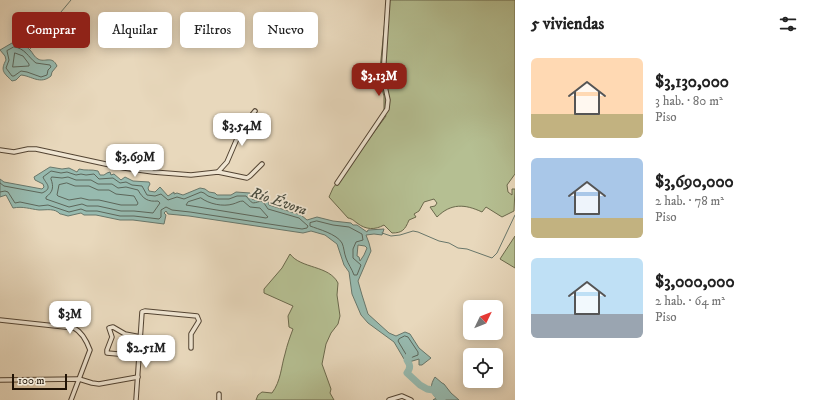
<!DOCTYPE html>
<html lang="es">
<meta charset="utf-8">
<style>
:root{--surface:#fff;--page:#f6f6f6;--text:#222;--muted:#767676;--accent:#8f2418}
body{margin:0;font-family:"IM FELL DW Pica",serif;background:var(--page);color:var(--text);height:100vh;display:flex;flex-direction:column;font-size:15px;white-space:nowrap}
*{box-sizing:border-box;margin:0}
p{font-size:13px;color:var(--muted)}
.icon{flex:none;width:22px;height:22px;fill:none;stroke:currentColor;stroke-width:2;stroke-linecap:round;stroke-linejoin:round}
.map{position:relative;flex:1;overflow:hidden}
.details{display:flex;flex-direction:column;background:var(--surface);width:300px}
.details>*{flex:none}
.hud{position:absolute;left:12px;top:12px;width:380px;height:36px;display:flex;gap:8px}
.needle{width:26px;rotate:47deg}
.controls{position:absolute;left:463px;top:300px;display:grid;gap:8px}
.controls a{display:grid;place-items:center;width:40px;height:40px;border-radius:6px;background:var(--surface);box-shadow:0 2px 10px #0003;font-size:20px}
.scale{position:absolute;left:12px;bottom:10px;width:55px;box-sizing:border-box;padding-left:4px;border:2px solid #211305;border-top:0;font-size:11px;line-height:14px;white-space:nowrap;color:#211305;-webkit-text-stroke:3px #f0e6d3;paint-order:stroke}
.price{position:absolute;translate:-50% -34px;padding:0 9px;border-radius:8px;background:#fff;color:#222;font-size:13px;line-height:26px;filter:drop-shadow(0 1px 2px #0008)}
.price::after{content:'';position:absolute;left:50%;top:24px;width:12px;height:9px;margin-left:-6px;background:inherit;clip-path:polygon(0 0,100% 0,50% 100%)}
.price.selected{background:var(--accent);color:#fff}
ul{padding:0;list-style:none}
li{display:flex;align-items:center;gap:12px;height:100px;padding:0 16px}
li span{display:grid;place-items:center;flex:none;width:112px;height:80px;border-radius:6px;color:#555}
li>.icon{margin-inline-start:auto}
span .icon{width:48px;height:48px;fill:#fffc;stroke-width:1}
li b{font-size:17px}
h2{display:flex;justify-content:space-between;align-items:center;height:48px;padding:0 16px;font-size:17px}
.tag{padding:0 14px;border-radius:6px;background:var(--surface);box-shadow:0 2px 10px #0003;font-size:14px;line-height:36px}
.tag.selected{background:var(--accent);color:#fff}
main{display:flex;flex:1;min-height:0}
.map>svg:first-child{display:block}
.green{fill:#b5bf92;stroke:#6b694c}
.water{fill:#97baaf;stroke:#68776b;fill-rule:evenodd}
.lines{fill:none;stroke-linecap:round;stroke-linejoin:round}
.shore{stroke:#5c665a;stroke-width:1}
.stream{stroke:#68776b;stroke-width:1}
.river{stroke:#97baaf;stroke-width:7}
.minor-casing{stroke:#534433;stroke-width:5.5}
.minor{stroke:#f0e6d3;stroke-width:3.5}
.labels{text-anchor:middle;stroke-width:3.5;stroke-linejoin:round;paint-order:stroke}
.water-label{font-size:15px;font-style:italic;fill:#4a4d40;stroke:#f0e6d3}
</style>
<main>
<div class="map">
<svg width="515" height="400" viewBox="0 0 515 400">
<rect width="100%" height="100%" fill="#e8d8bc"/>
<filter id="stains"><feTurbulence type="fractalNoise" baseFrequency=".005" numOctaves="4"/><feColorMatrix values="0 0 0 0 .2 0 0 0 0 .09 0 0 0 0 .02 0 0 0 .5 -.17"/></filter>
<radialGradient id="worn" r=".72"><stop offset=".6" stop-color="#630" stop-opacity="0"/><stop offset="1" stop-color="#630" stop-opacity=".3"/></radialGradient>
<g class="green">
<path d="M387,0H515V174L507,185L508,192L512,195V189H515L514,211L502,217L486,207L482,212C465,204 451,203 437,217L430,207L435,206L437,203L434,199L424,202L419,211L414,214L416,217L409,220C405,230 402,233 392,233L384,225C375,230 366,230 357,223C354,221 353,219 348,218L329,197L333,188L386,116L384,112V96L379,79Z"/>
<polygon points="515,236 515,268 500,259"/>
<path d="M290,254C301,269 329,265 338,283L337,295L340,316L338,324L331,333L326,344L322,364L331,389L330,393L334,400H256L258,395L262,392L272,393C281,381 281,367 285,354C287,345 290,337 293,329L289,327L288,316L293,306L264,293V289L282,268Z"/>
</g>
<g class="water">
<path d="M12,43C18,43 26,45 30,50C33,53 34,57 38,59C45,63 52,55 57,66L52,72L51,76C40,85 32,76 21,75L16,80L12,81C4,73 0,71 6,60L5,56L0,50Z"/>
<path d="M50,167L62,169L69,168L77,172L79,169C86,171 91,169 98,171L100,175H104L107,173L110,172L111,175L114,174L121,180L125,177L133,181L149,182L150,184L148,188L149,191L155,192L160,187L168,196L174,192V194L177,193L183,195L200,188L205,189L209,192L215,193L217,195H231L236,192L250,193L252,199L255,200L256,196L259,195L268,200L269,205L301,215L307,220L317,217L333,221L351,223L353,225H357L367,232L368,230L384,229L382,235L374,234L366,235L369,243L371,251L358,281L362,295L368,314L389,333L396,336L405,332L410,334L419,348L431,358L422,365H419V359L409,362L404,359L394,342L368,323L361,315L352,294L349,272L344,265L337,244L325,235L311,231L303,233L189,216L168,214L166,211L164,213L166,215L164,224L133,220H120L96,215H84L81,213L68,216L61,214H60C55,208 47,210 39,210C30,209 23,206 13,208L6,195L0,197V179L4,182L42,189L44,187L43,184L35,180L34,177ZM358,245L365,246L367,248L364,255L360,261L359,257L357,256Z"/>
<path d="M435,377L442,383L444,384L451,393L459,400H433L436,398C430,391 430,385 435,377Z"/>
</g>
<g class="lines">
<g class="shore">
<path d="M14,47C25,48 28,57 36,63L50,65L51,67L48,70L47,75L41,77L27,72L21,71L14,76H12L6,68L9,60L7,51Z"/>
<polygon points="15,53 23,56 29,64 29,66 13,67"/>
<path d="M52,177L62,178L68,177L76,180H91L98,184H112L118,188L126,187L138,190C143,199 148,202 158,201L160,203L153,213L134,211H121L98,206H87L82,204L69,207L46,199V197C53,192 54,187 51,179Z"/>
<path d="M0,183L4,186L42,193C54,188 45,183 43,177L51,171L61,173L67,172L76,175L81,174L86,175L94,174L99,179L113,178L120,183L126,182L132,185L142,186L147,195L155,196L161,194L168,200L177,197L184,199L201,192L204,193L208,196L217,199H229L237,196H246C253,204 251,204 261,201L264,203L268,209L299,218L308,226L307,228L302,229L190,212L172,210L166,207L161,210V217L159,219L134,216H120L97,211H86L81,209L69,212L48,205L39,206L20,202L15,203L8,192L5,191L0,192"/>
<polygon points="67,183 75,186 89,186 98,190 109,190 116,194 134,196 138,203 137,205 121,205 99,200 89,200 81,198 69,200 58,196 57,195 59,185"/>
<path d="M201,198C209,204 223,207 233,204C237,203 239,201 243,201L250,207L260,208L268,217L266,218L186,205L188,202Z"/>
<path d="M317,221L333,225L349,227L362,234L363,240L356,242L353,249V258L361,265L357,275H354C352,269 348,264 346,258C344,253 344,247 342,243C337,234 318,229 310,226V223Z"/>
<polygon points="405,336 408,337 418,352 418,355 410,358 407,356 398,341 399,339"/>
</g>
<g class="stream">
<polyline points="30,49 71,0"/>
<polyline points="382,233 391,236 400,235 413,231 418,232 439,241 449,243 458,248 467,249 492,258 497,253 515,215"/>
</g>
<path class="river" d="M410,353L407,360C410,365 411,367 407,373L420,385L427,389L433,390L442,400"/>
<defs>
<g id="minor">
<polyline points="0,150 14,152 28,149 36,149 124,168 153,172 191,175 218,172 247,178 250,176 262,164"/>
<polyline points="218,172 227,162 242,127 255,111"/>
<polyline points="337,183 387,109 388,100 383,77 388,0"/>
<path d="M0,320L74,328C82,332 87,342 90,350L71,400"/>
<polyline points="140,356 107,353 107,350 112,337 109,328 113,327 125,334 141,337"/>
<polyline points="0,380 79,379 92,383 99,384 138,377"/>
<polyline points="219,394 219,400"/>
<polyline points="136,400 142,312 145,311 197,316 199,321 191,334 191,348"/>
<polyline points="389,400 402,396 411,400"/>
</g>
</defs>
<use href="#minor" class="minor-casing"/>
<use href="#minor" class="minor"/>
</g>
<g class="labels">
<g class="water-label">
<text transform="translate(279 201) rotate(19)" y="5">Río Évora</text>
</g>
</g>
<rect width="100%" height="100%" filter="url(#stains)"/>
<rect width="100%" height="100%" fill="url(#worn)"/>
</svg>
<div class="controls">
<a><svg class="needle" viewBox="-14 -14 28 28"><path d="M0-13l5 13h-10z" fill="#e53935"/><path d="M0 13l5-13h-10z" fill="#767676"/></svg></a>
<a><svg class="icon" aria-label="locate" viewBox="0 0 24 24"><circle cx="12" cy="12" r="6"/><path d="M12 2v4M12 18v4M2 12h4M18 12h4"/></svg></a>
</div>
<div class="scale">100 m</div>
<b class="price selected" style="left:379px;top:97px">$3.13M</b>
<b class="price" style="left:242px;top:147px">$3.54M</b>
<b class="price" style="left:135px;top:178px">$3.69M</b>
<b class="price" style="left:70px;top:335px">$3M</b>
<b class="price" style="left:146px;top:369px">$2.51M</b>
<div class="hud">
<a class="tag selected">Comprar</a>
<a class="tag">Alquilar</a>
<a class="tag">Filtros</a>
<a class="tag">Nuevo</a>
</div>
</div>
<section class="details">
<h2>5 viviendas<svg class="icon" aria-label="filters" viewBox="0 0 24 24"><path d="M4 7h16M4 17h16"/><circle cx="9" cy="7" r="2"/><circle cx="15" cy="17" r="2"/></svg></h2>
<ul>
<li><span style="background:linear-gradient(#ffd9b3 70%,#c2b280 0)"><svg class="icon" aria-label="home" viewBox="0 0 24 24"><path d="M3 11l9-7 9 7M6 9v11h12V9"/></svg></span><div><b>$3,130,000</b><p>3 hab. · 80 m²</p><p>Piso</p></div></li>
<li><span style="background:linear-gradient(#a9c7e8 75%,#c2b280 0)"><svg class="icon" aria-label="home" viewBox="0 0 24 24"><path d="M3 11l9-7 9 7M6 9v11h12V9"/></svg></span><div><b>$3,690,000</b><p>2 hab. · 78 m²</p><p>Piso</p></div></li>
<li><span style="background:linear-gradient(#bfe0f5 70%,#9aa5b1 0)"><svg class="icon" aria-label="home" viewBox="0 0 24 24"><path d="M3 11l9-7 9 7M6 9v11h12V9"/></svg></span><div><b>$3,000,000</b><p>2 hab. · 64 m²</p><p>Piso</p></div></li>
</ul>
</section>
</main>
